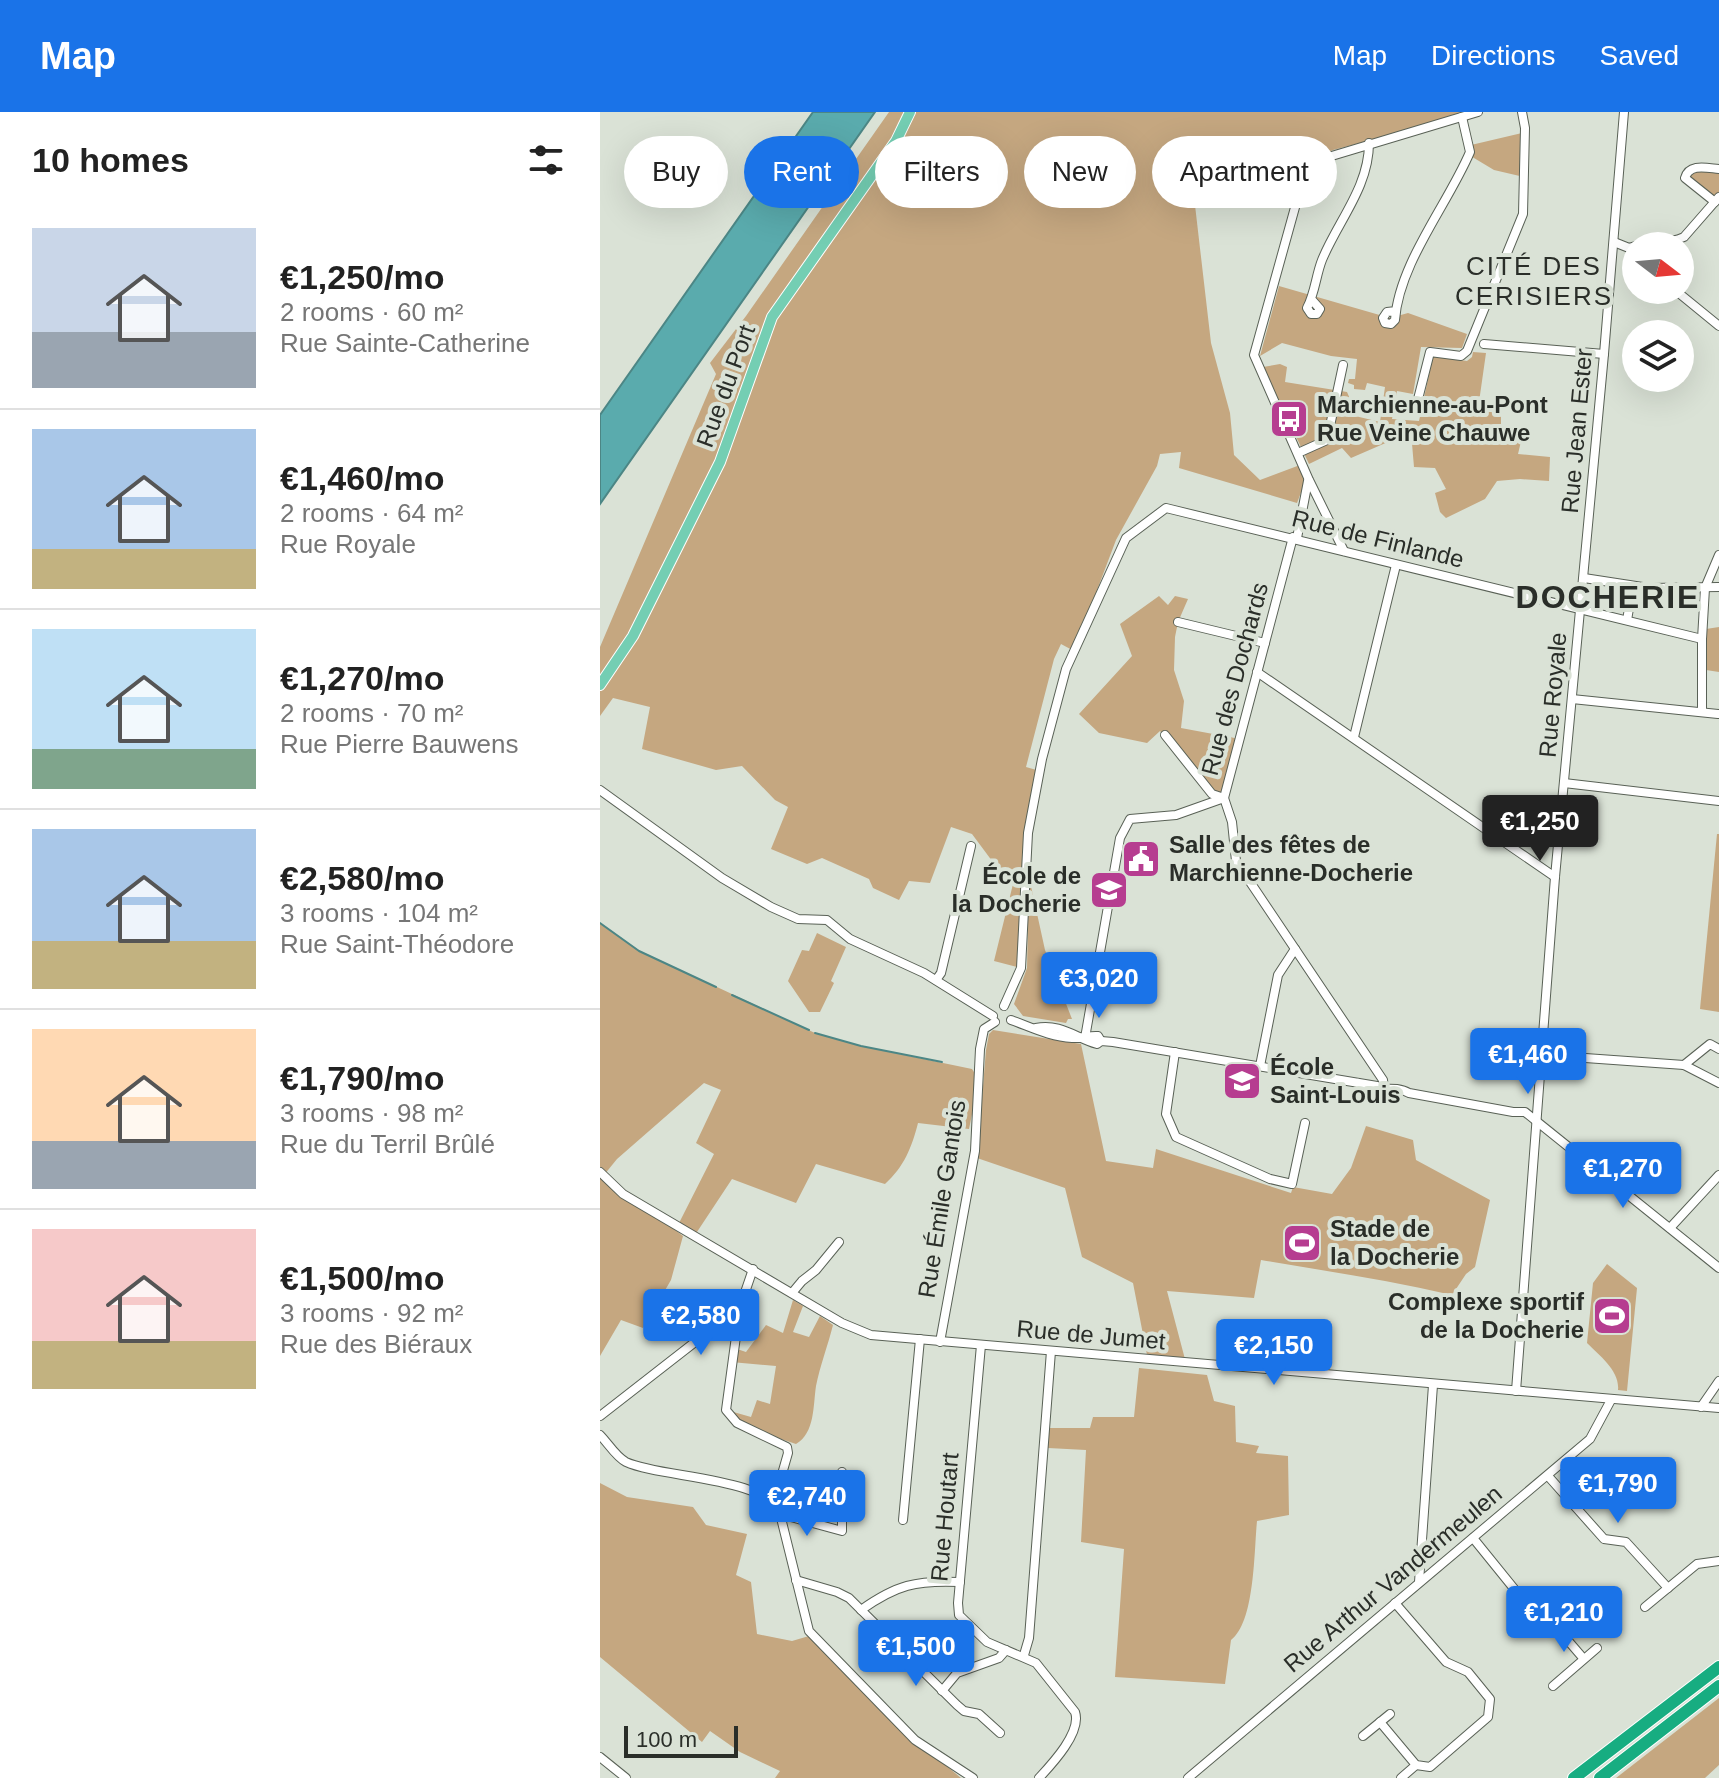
<!DOCTYPE html>
<meta charset="utf-8">
<style>
:root{--surface:#fff;--page:#f2f2f2;--text:#222;--muted:#767676;--line:#e0e0e0;--accent:#1a73e8}
body{margin:0;font-family:Helvetica,sans-serif;background:var(--page);color:var(--text);height:100vh;display:flex;flex-direction:column;font-size:30px;white-space:nowrap}
*{box-sizing:border-box;margin:0}
p{font-size:26px;color:var(--muted)}
.icon{flex:none;width:44px;height:44px;fill:none;stroke:currentColor;stroke-width:2;stroke-linecap:round;stroke-linejoin:round}
.map{position:relative;flex:1;overflow:hidden}
.side{display:flex;flex-direction:column;background:var(--surface);width:600px}
.side>*{flex:none}
.top-card{position:absolute;left:24px;top:24px;width:760px;height:72px;display:flex;gap:16px}
.needle{width:52px;rotate:106deg}
.tools{position:absolute;left:1022px;top:120px;display:grid;gap:16px}
.tools a{display:grid;place-items:center;width:72px;height:72px;border-radius:50%;background:var(--surface);box-shadow:0 8px 32px #0002;font-size:40px}
.scale{position:absolute;left:24px;bottom:20px;width:114px;box-sizing:border-box;padding-left:8px;border:4px solid #2a2e29;border-top:0;font-size:22px;line-height:28px;white-space:nowrap;color:#2a2e29;-webkit-text-stroke:6px #dae2d6;paint-order:stroke}
.price{position:absolute;translate:-50% -68px;padding:0 18px;border-radius:8px;background:var(--accent);color:#fff;font-size:26px;line-height:52px;filter:drop-shadow(0 2px 4px #0008)}
.price::after{content:'';position:absolute;left:50%;top:48px;width:24px;height:18px;margin-left:-12px;background:inherit;clip-path:polygon(0 0,100% 0,50% 100%)}
.price.selected{background:#222;color:#fff}
ul{padding:0;list-style:none}
li{display:flex;align-items:center;gap:24px;height:200px;padding:0 32px}
li+li{border-top:2px solid var(--line)}
li span{display:grid;place-items:center;flex:none;width:224px;height:160px;border-radius:0px;color:#555}
li>.icon{margin-inline-start:auto}
span .icon{width:96px;height:96px;fill:#fffc;stroke-width:1}
li b{font-size:34px}
h2{display:flex;justify-content:space-between;align-items:center;height:96px;padding:0 32px;font-size:34px}
.chip{padding:0 28px;border-radius:36px;background:var(--surface);box-shadow:0 8px 32px #0002;font-size:28px;line-height:72px}
.chip.selected{background:var(--accent);color:#fff}
header{display:flex;align-items:center;gap:48px;box-sizing:border-box;height:112px;padding:0 40px;background:var(--accent);color:#fff}
header strong{font-size:38px}
nav{display:flex;gap:44px;margin-inline-start:auto;font-size:28px}
main{display:flex;flex:1;min-height:0}
.map>svg:first-child{display:block}
.green{fill:#c5a780}
.water{fill:#5aabad;stroke:#4c8685;stroke-width:2}
.lines{fill:none;stroke-linecap:round;stroke-linejoin:round}
.stream{stroke:#4c8685;stroke-width:2}
.minor-casing{stroke:#596156;stroke-width:10}
.major-casing{stroke:#fff;stroke-width:12}
.highway-casing{stroke:#fff;stroke-width:14}
.minor{stroke:#fff;stroke-width:8}
.major{stroke:#74ceb3;stroke-width:10}
.highway{stroke:#17ad81;stroke-width:12}
.labels{text-anchor:middle;stroke-width:8;stroke-linejoin:round;paint-order:stroke}
.street-label{font-size:24px;fill:#2a2e29;stroke:#dae2d6}
.poi-label{font-size:24px;font-weight:bold;fill:#2a2e29;stroke:#dae2d6;text-anchor:start}
.neighbourhood-label{font-size:26px;letter-spacing:2px;fill:#2a2e29;stroke:#dae2d6}
.district-label{font-size:32px;font-weight:bold;letter-spacing:2px;fill:#2a2e29;stroke:#dae2d6}
</style>
<header>
<strong>Map</strong>
<nav><a>Map</a><a>Directions</a><a>Saved</a></nav>
</header>
<main>
<section class="side">
<h2>10 homes<svg class="icon" aria-label="filters" viewBox="0 0 24 24"><path d="M4 7h16M4 17h16"/><circle cx="9" cy="7" r="2"/><circle cx="15" cy="17" r="2"/></svg></h2>
<ul>
<li><span style="background:linear-gradient(#c9d6e8 65%,#9aa5b1 0)"><svg class="icon" aria-label="home" viewBox="0 0 24 24"><path d="M3 11l9-7 9 7M6 9v11h12V9"/></svg></span><div><b>€1,250/mo</b><p>2 rooms · 60 m²</p><p>Rue Sainte-Catherine</p></div></li>
<li><span style="background:linear-gradient(#a9c7e8 75%,#c2b280 0)"><svg class="icon" aria-label="home" viewBox="0 0 24 24"><path d="M3 11l9-7 9 7M6 9v11h12V9"/></svg></span><div><b>€1,460/mo</b><p>2 rooms · 64 m²</p><p>Rue Royale</p></div></li>
<li><span style="background:linear-gradient(#bfe0f5 75%,#7fa58c 0)"><svg class="icon" aria-label="home" viewBox="0 0 24 24"><path d="M3 11l9-7 9 7M6 9v11h12V9"/></svg></span><div><b>€1,270/mo</b><p>2 rooms · 70 m²</p><p>Rue Pierre Bauwens</p></div></li>
<li><span style="background:linear-gradient(#a9c7e8 70%,#c2b280 0)"><svg class="icon" aria-label="home" viewBox="0 0 24 24"><path d="M3 11l9-7 9 7M6 9v11h12V9"/></svg></span><div><b>€2,580/mo</b><p>3 rooms · 104 m²</p><p>Rue Saint-Théodore</p></div></li>
<li><span style="background:linear-gradient(#ffd9b3 70%,#9aa5b1 0)"><svg class="icon" aria-label="home" viewBox="0 0 24 24"><path d="M3 11l9-7 9 7M6 9v11h12V9"/></svg></span><div><b>€1,790/mo</b><p>3 rooms · 98 m²</p><p>Rue du Terril Brûlé</p></div></li>
<li><span style="background:linear-gradient(#f6c9c9 70%,#c2b280 0)"><svg class="icon" aria-label="home" viewBox="0 0 24 24"><path d="M3 11l9-7 9 7M6 9v11h12V9"/></svg></span><div><b>€1,500/mo</b><p>3 rooms · 92 m²</p><p>Rue des Biéraux</p></div></li>
</ul>
</section>
<div class="map">
<svg width="1119" height="1666" viewBox="0 0 1119 1666">
<rect width="100%" height="100%" fill="#dae2d6"/>
<g class="green">
<path d="M289,0H878L733,38C713,47 705,59 697,79L602,48L590,50L611,231L630,301L634,343L660,368L700,353L705,370L697,391L579,356L581,340L560,342L557,354L516,428L474,539L461,532L454,547L426,655L440,659L430,697L421,856L394,849L413,772L401,761L372,722L351,715L330,771L309,769L299,788L273,776L269,767L222,746L207,752L171,737L188,695L175,688L142,654L116,658L42,637L50,595L13,586L0,604V535L116,262L110,251L146,204Z"/>
<polygon points="922,21 924,65 894,58 869,43 871,33"/>
<polygon points="1090,59 1119,60 1119,81 1114,87 1088,66"/>
<polygon points="679,174 790,206 808,201 867,222 862,236 821,235 813,282 797,279 792,307 819,309 833,244 867,249 872,245 873,240 886,241 878,297 901,300 901,317 923,321 918,342 950,345 949,369 920,367 897,369 885,387 846,406 840,400 835,381 846,377 835,356 814,355 811,320 751,346 742,336 709,352 663,255 680,252 687,255 685,270 747,280 750,287 747,302 780,310 785,275 767,271 765,278 754,277 754,273 748,271 749,267 755,267 757,247 731,244 682,231 660,244"/>
<polygon points="559,484 568,493 575,484 588,487 578,510 575,525 574,558 584,589 581,616 640,627 624,686 612,682 560,619 547,631 499,621 479,602 532,544 520,512"/>
<polygon points="1119,515 1119,560 1106,558 1106,517"/>
<polygon points="1117,722 1119,722 1119,900 1100,897"/>
<polygon points="429,765 445,838 472,907 468,907 466,911 423,904 414,892 427,856"/>
<path d="M0,811L40,839L215,921L261,934L372,957L379,968L369,1017L318,1011C312,1035 304,1055 285,1072L216,1052L196,1091L132,1067L95,1123L78,1113L114,1042L96,1031L121,978L104,971L17,1047L4,1063L83,1124L71,1168L43,1216L21,1208L0,1244Z"/>
<polygon points="217,821 246,835 231,869 234,871 220,900 209,900 188,869 202,838 209,839"/>
<path d="M393,918L481,932L506,1049L553,1056L556,1037L691,1081L693,1075L732,1082L751,1056L766,1014L813,1028L816,1048L890,1088L875,1155L866,1162L852,1183C788,1168 725,1159 661,1148L654,1186L567,1179L586,1251L548,1248L533,1171L482,1145L465,1076L377,1046L386,938L389,922Z"/>
<path d="M1007,1152L1037,1176L1027,1279L1018,1278C1020,1259 1000,1244 987,1231L993,1171Z"/>
<path d="M193,1188L203,1194L193,1220L209,1225L220,1204L233,1213C228,1233 220,1254 216,1274C213,1294 215,1321 196,1332L145,1315L130,1299L151,1305L157,1288L170,1292L176,1254L131,1250L137,1237L146,1240L166,1213L183,1221Z"/>
<path d="M539,1256L607,1263L614,1289L635,1294L636,1330L659,1334L656,1341L688,1344L689,1403L657,1409C654,1439 655,1510 631,1528L625,1572L515,1565L524,1437L481,1430L486,1338L448,1336V1316H490L493,1305H534Z"/>
<polygon points="0,1371 27,1385 93,1395 106,1413 147,1422 136,1463 151,1470 157,1522 192,1529 209,1524 318,1630 361,1666 175,1666 180,1659 140,1640 110,1619 102,1630 0,1545"/>
<polygon points="1119,1586 1119,1653 1105,1666 1016,1666"/>
</g>
<polygon class="water" points="213,0 275,0 0,392 0,303"/>
<g class="lines">
<g class="stream">
<polyline points="0,811 39,839 116,875"/>
<polyline points="132,883 209,918"/>
<polyline points="215,921 261,934 342,950"/>
</g>
<defs>
<g id="minor">
<path d="M1115,90L1085,66C1089,51 1107,56 1119,57"/>
<polyline points="1014,130 1029,136 1036,145"/>
<path d="M1029,136C1047,130 1067,133 1084,125L1119,85"/>
<polyline points="1075,178 1119,214"/>
<path d="M712,188L720,197L717,202H711L707,196C715,181 716,163 722,148C738,109 769,75 769,31"/>
<path d="M796,199L787,200L783,206L785,211L791,212L795,208C799,151 848,92 870,40L862,5"/>
<polyline points="884,232 1004,242"/>
<polyline points="816,295 830,240 861,244 867,239 923,102 925,16 922,0"/>
<polyline points="698,341 727,328 743,253"/>
<polyline points="697,426 708,369"/>
<polyline points="744,439 709,368 654,243 704,63 715,51 725,46 878,0"/>
<polyline points="984,466 1049,476 1119,475"/>
<polyline points="1027,508 1033,474"/>
<polyline points="578,510 665,531"/>
<polyline points="657,560 955,765"/>
<polyline points="972,587 1118,602"/>
<polyline points="1102,600 1102,527 1105,476 1119,443"/>
<polyline points="565,623 612,682 624,686 632,710 636,749 783,968 784,977"/>
<polyline points="754,625 796,453"/>
<polyline points="964,671 1119,689"/>
<polyline points="0,678 122,766 171,795 198,807 227,808 250,827 324,861 393,904"/>
<polyline points="336,868 341,861 371,734"/>
<polyline points="404,894 421,856 428,721 442,647 466,557 526,426 566,396 1102,527"/>
<path d="M411,908C431,915 450,925 472,926C481,927 490,923 498,924L501,929"/>
<path d="M436,916C460,911 476,926 497,932L501,929L513,930L777,974"/>
<polyline points="485,926 520,726 530,707 576,703 624,686 693,425"/>
<polyline points="575,940 566,1002 576,1025 670,1067 692,1072 705,1011"/>
<polyline points="943,943 1084,953 1119,971"/>
<polyline points="1084,953 1110,932 1119,937"/>
<polyline points="660,954 678,863 695,837"/>
<path d="M758,971C773,983 793,971 809,981L913,1000H925L1119,1156"/>
<polyline points="0,1060 23,1082 242,1211 271,1223 1119,1296"/>
<polyline points="1070,1116 1119,1063"/>
<polyline points="192,1181 202,1169 216,1158 239,1130"/>
<polyline points="140,1195 126,1298 137,1311 187,1335 188,1341 174,1390"/>
<polyline points="340,1230 375,1039 380,937 384,917 395,910"/>
<path d="M381,1233L358,1491L359,1503L387,1530L436,1551L475,1600C482,1620 452,1652 439,1666"/>
<polyline points="916,1279 955,765 1004,242 1024,0"/>
<polyline points="1101,1295 1119,1269"/>
<polyline points="0,1304 140,1195 153,1157"/>
<path d="M0,1323C8,1331 16,1345 26,1350C60,1366 168,1365 180,1402L209,1519L315,1628L373,1666"/>
<polyline points="948,1364 1004,1427 1026,1430 1068,1476"/>
<polyline points="180,1402 242,1419 242,1360"/>
<polyline points="303,1408 320,1227"/>
<polyline points="873,1426 924,1489 940,1496 983,1546"/>
<polyline points="196,1468 237,1480 249,1486 357,1593 364,1599 379,1602 400,1621"/>
<polyline points="819,1470 833,1273"/>
<polyline points="1045,1495 1097,1452 1119,1449"/>
<path d="M261,1498C296,1473 316,1468 360,1470"/>
<polyline points="424,1543 429,1526 451,1239"/>
<polyline points="953,1574 997,1536"/>
<polyline points="342,1579 357,1561 399,1546 406,1538"/>
<polyline points="780,1610 816,1653 830,1655 888,1605 890,1587 868,1560 846,1550 795,1491"/>
<polyline points="763,1624 790,1602"/>
<polyline points="0,1645 26,1666"/>
<polyline points="588,1666 990,1327 1011,1288"/>
<polyline points="801,1666 816,1653"/>
</g>
<polyline id="major" points="0,573 33,524 120,350 172,205 296,29 310,0"/>
<g id="highway">
<polyline points="974,1666 1119,1555"/>
<polyline points="1000,1666 1119,1574"/>
</g>
</defs>
<use href="#minor" class="minor-casing"/>
<use href="#major" class="major-casing"/>
<use href="#highway" class="highway-casing"/>
<use href="#minor" class="minor"/>
<use href="#major" class="major"/>
<use href="#highway" class="highway"/>
</g>
<defs>
<symbol id="bus-square" viewBox="-11 -11 22 22"><rect x="-9" y="-9" width="18" height="18" rx="4" fill="#b63d90" stroke="#dae2d6"/><path d="M-5-6H5V4H4V6H2V4H-2V6H-4V4H-5ZM-3.5-4V0h7V-4ZM-3.5 1.2v1.5H-2V1.2ZM2 1.2v1.5H3.5V1.2Z" fill="#fff"/></symbol>
<symbol id="civic-square" viewBox="-11 -11 22 22"><rect x="-9" y="-9" width="18" height="18" rx="4" fill="#b63d90" stroke="#dae2d6"/><path d="M-.6-6.5H3V-4.5H.6V-3L4-1V1h2V6H-6V1h2V-1L-.6-3ZM-1.2 2.5V6h2.4V2.5Z" fill="#fff"/></symbol>
<symbol id="school-square" viewBox="-11 -11 22 22"><rect x="-9" y="-9" width="18" height="18" rx="4" fill="#b63d90" stroke="#dae2d6"/><path d="M0-5L7-2L0 1L-7-2ZM-4 1L0 2.5L4 1V4Q0 6-4 4Z" fill="#fff"/></symbol>
<symbol id="stadium-square" viewBox="-11 -11 22 22"><rect x="-9" y="-9" width="18" height="18" rx="4" fill="#b63d90" stroke="#dae2d6"/><path d="M0-5a6.5 5 0 1 0 0 10a6.5 5 0 1 0 0-10ZM-3.5-1.8h7v3.6h-7Z" fill="#fff"/></symbol>
</defs>
<g fill-rule="evenodd">
<use href="#bus-square" x="667" y="285" width="44" height="44"/>
<use href="#civic-square" x="519" y="725" width="44" height="44"/>
<use href="#school-square" x="487" y="756" width="44" height="44"/>
<use href="#school-square" x="620" y="947" width="44" height="44"/>
<use href="#stadium-square" x="680" y="1109" width="44" height="44"/>
<use href="#stadium-square" x="990" y="1182" width="44" height="44"/>
</g>
<g class="labels">
<g class="street-label">
<text transform="translate(126 274) rotate(-70)" y="8">Rue du Port</text>
<text transform="translate(977 319) rotate(-85)" y="8">Rue Jean Ester</text>
<text transform="translate(778 427) rotate(14)" y="8">Rue de Finlande</text>
<text transform="translate(635 567) rotate(-75)" y="8">Rue des Dochards</text>
<text transform="translate(953 583) rotate(-85)" y="8">Rue Royale</text>
<text transform="translate(342 1087) rotate(-81)" y="8">Rue Émile Gantois</text>
<text transform="translate(491 1223) rotate(5)" y="8">Rue de Jumet</text>
<text transform="translate(345 1405) rotate(-85)" y="8">Rue Houtart</text>
<text transform="translate(793 1467) rotate(-40)" y="8">Rue Arthur Vandermeulen</text>
</g>
<g class="poi-label">
<text x="717" y="301">Marchienne-au-Pont<tspan x="717" dy="28">Rue Veine Chauwe</tspan></text>
<text x="569" y="741">Salle des fêtes de<tspan x="569" dy="28">Marchienne-Docherie</tspan></text>
<text x="481" y="772" text-anchor="end">École de<tspan x="481" dy="28">la Docherie</tspan></text>
<text x="670" y="963">École<tspan x="670" dy="28">Saint-Louis</tspan></text>
<text x="730" y="1125">Stade de<tspan x="730" dy="28">la Docherie</tspan></text>
<text x="984" y="1198" text-anchor="end">Complexe sportif<tspan x="984" dy="28">de la Docherie</tspan></text>
</g>
<g class="neighbourhood-label">
<text x="934" y="163">CITÉ DES<tspan x="934" dy="30">CERISIERS</tspan></text>
</g>
<g class="district-label">
<text x="1008" y="496">DOCHERIE</text>
</g>
</g>
</svg>
<div class="tools">
<a><svg class="needle" viewBox="-14 -14 28 28"><path d="M0-13l5 13h-10z" fill="#e53935"/><path d="M0 13l5-13h-10z" fill="#767676"/></svg></a>
<a><svg class="icon" aria-label="layers" viewBox="0 0 24 24"><path d="M12 4l9 5-9 5-9-5zM3 14l9 5 9-5"/></svg></a>
</div>
<div class="scale">100 m</div>
<b class="price selected" style="left:940px;top:751px">€1,250</b>
<b class="price" style="left:499px;top:908px">€3,020</b>
<b class="price" style="left:928px;top:984px">€1,460</b>
<b class="price" style="left:1023px;top:1098px">€1,270</b>
<b class="price" style="left:101px;top:1245px">€2,580</b>
<b class="price" style="left:674px;top:1275px">€2,150</b>
<b class="price" style="left:1018px;top:1413px">€1,790</b>
<b class="price" style="left:207px;top:1426px">€2,740</b>
<b class="price" style="left:964px;top:1542px">€1,210</b>
<b class="price" style="left:316px;top:1576px">€1,500</b>
<div class="top-card">
<a class="chip">Buy</a>
<a class="chip selected">Rent</a>
<a class="chip">Filters</a>
<a class="chip">New</a>
<a class="chip">Apartment</a>
</div>
</div>
</main>
